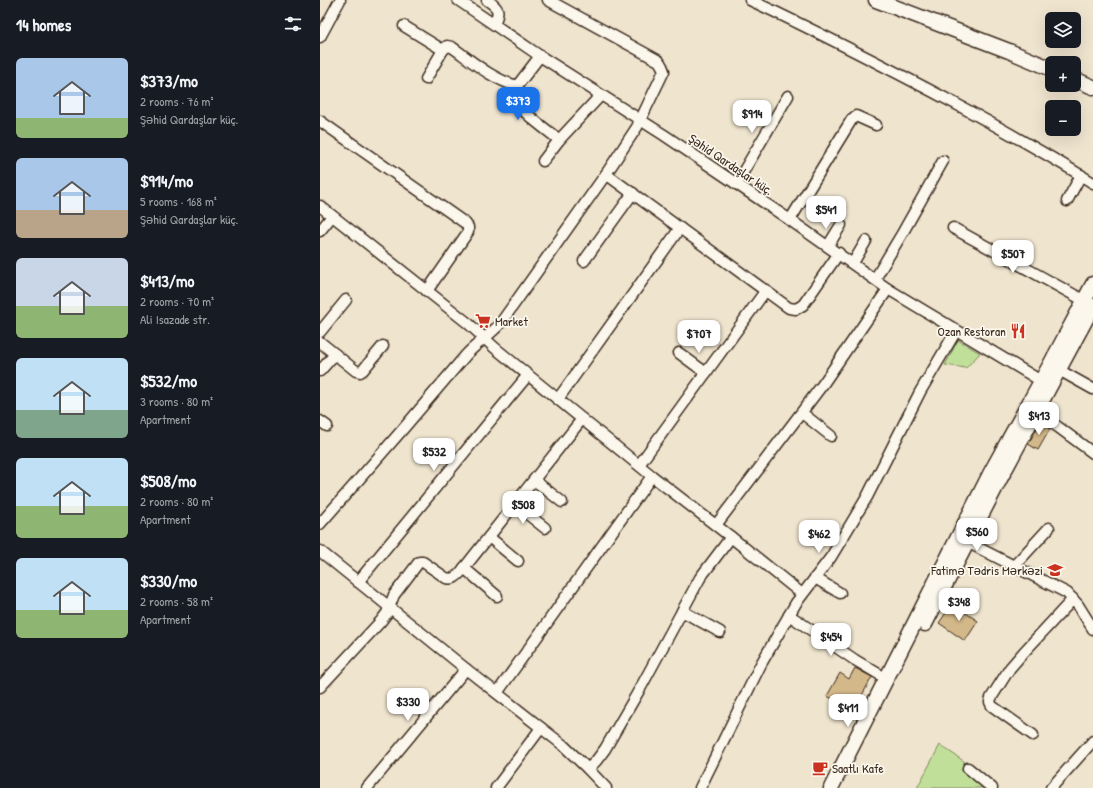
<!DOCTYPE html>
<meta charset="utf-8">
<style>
:root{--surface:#171b24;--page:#20242c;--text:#f1f3f6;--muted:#9ea1a6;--accent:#1a73e8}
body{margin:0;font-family:"Patrick Hand",sans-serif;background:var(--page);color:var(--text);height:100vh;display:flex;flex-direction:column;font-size:15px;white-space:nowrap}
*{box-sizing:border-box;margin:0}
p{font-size:13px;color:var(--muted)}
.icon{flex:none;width:22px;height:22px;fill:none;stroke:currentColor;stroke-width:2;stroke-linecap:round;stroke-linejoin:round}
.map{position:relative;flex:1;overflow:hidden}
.panel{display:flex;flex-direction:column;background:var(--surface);width:320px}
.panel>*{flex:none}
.fabs{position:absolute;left:725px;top:12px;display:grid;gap:8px}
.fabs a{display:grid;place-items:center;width:36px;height:36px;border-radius:6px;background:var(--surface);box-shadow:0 4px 16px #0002;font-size:20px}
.price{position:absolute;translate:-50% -34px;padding:0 9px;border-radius:8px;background:#fff;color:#222;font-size:13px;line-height:26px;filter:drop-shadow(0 1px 2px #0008)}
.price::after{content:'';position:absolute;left:50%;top:24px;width:12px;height:9px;margin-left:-6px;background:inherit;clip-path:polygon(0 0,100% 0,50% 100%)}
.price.selected{background:var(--accent);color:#fff}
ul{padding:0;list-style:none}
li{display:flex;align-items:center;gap:12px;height:100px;padding:0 16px}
li span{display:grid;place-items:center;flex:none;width:112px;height:80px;border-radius:6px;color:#555}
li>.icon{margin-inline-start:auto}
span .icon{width:48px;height:48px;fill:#fffc;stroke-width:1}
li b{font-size:17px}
h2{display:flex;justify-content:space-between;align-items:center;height:48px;padding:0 16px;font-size:17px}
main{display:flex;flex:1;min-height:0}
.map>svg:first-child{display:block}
.green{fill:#c0e099;stroke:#7e855c}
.building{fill:#d3b889;stroke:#3b2a1e}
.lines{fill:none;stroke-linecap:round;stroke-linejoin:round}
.street-casing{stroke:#3b2a1e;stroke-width:13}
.secondary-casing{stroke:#3b2a1e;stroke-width:17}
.street{stroke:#fbf7ec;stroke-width:10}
.secondary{stroke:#fbf7ec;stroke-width:14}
.labels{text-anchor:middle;stroke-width:3.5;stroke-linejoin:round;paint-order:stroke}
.street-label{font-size:13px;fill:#3b2a1e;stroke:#fbf7ec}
.poi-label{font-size:13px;fill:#3b2a1e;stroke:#fbf7ec;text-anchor:start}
</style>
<main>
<section class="panel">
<h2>14 homes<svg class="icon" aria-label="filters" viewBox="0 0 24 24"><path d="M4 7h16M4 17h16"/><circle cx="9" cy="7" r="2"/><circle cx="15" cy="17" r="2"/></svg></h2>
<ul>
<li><span style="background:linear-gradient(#a9c7e8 75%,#8fb573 0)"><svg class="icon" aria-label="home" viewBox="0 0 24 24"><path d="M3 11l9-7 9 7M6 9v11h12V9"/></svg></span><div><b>$373/mo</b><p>2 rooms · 76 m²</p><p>Şəhid Qardaşlar küç.</p></div></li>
<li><span style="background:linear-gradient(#a9c7e8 65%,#b9a48a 0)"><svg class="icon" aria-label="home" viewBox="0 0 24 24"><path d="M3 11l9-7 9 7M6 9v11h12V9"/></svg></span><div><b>$914/mo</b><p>5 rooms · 168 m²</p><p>Şəhid Qardaşlar küç.</p></div></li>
<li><span style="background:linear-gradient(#c9d6e8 60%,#8fb573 0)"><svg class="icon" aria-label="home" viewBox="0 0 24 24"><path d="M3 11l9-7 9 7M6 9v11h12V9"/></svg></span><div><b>$413/mo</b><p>2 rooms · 70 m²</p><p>Ali Isazade str.</p></div></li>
<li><span style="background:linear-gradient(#bfe0f5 65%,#7fa58c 0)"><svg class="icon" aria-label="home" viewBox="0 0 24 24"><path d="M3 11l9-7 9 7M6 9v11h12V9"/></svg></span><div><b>$532/mo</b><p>3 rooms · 80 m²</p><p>Apartment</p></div></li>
<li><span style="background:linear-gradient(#bfe0f5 60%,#8fb573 0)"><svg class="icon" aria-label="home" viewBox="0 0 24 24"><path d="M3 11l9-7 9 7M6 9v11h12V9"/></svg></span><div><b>$508/mo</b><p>2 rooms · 80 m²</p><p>Apartment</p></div></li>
<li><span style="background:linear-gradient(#bfe0f5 65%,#8fb573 0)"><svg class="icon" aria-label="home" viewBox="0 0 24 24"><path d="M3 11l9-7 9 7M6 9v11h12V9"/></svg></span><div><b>$330/mo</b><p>2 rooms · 58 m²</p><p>Apartment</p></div></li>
</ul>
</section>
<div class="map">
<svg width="773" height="788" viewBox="0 0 773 788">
<rect width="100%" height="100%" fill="#efe4ce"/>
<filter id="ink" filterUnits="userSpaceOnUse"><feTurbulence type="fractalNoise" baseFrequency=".025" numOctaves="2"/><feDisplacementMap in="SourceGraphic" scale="8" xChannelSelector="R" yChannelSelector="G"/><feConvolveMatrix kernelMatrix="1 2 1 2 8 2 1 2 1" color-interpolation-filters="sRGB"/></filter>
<g filter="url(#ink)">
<g class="green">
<polygon points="638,340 660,353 646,368 625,365"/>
<polygon points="620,745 645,762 641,770 664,788 597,788"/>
</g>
<g class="building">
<polygon points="720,423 730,429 718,450 708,444"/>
<polygon points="632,604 658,621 645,641 619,623"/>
<polygon points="535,668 552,677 534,710 507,696 520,673 529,679"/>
</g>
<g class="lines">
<defs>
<g id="street">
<polyline points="138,0 220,56 344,135 470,220 568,289 726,384"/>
<path d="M167,0C179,8 180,11 174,24"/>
<path d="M430,0C500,33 568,68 636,104C682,129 728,154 773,183"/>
<path d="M84,26L123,50L127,46L132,47C153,62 172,79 197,86L220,56"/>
<polyline points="0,37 20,0"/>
<polyline points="106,79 123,50"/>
<path d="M197,86C195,91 195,97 197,102C201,112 230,132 239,140"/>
<polyline points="0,121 145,223 148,227 148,232 107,291"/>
<polyline points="223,161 239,140 281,95"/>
<polyline points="286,174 469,308 476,309 483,305 519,253"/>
<polyline points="416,184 468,96"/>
<polyline points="747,201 761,175"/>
<polyline points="0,206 149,324 175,348 332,476 411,537 482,594"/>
<polyline points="470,220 532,119 536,116 556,125"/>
<polyline points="633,228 765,301"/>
<polyline points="0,231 12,216"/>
<polyline points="508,246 521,225"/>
<polyline points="264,261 313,193"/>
<polyline points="533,263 546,241"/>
<polyline points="555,279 583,232 623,161"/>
<polyline points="0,332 26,300"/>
<polyline points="0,342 36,371 40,372 43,370 63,346"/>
<polyline points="359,353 386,373"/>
<polyline points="739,370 773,389"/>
<polyline points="0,371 15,354"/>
<polyline points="238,399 360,228"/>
<polyline points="716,412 738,427 773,453"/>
<polyline points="482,413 511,436"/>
<polyline points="0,421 7,426"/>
<polyline points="319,465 446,290"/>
<polyline points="214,480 242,502"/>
<polyline points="195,504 225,528"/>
<path d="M0,524L83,429L146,355C156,344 170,335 180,324L286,174L317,127L344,71L342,66L339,61L228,0"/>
<polyline points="396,525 503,384 568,289"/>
<polyline points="169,537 198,561"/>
<polyline points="647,542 747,593 758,605 773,629"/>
<polyline points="0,551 146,669 243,745 268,769 286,788"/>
<polyline points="694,566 729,528"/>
<polyline points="144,568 177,596"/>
<polyline points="495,578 520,593"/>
<polyline points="38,582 208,375"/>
<polyline points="362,611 400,632"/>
<polyline points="469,615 535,660 567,679"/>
<path d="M0,687L61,621L67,613L74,595L99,562H103L126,578C133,580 136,577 141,572L262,419"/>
<polyline points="177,693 332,476"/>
<polyline points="713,735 672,706 670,702 671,698 690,668 703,653 753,599"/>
<polyline points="648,768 672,788"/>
<polyline points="268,769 276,761 285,749 321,687 380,578 411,537"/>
<polyline points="47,788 146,669"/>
<polyline points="176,788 221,728"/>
<polyline points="380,788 441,664 476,603 511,557 547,497 600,392 636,331"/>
<polyline points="731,788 773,741"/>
</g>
<g id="secondary">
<polyline points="556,0 689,51 732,69"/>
<polyline points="754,79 773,87"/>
<polyline points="605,624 681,477 773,306"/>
<polyline points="511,788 671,472 730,365 773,284"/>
</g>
</defs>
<use href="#street" class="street-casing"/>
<use href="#secondary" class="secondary-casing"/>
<use href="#street" class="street"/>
<use href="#secondary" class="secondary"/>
</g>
</g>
<defs>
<symbol id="supermarket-bare" viewBox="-9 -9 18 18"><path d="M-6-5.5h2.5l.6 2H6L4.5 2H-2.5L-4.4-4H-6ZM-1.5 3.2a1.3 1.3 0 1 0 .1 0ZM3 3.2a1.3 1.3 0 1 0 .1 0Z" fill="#c8321e" stroke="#fbf7ec" stroke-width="2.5" paint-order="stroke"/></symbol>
<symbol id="restaurant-bare" viewBox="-9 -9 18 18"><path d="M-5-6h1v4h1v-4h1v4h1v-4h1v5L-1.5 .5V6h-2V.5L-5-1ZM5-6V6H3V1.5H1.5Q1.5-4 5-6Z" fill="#c8321e" stroke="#fbf7ec" stroke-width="2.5" paint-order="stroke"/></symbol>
<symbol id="university-bare" viewBox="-9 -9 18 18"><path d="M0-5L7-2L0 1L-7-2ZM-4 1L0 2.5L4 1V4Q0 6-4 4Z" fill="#c8321e" stroke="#fbf7ec" stroke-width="2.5" paint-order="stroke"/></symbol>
<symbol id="cafe-bare" viewBox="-9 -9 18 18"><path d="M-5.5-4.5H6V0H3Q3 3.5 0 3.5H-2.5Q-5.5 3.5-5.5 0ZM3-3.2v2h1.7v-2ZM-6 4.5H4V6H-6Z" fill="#c8321e" stroke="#fbf7ec" stroke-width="2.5" paint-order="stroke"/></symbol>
</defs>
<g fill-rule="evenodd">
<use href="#supermarket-bare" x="152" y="310" width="22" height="22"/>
<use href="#restaurant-bare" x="687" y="320" width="22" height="22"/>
<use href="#university-bare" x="724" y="559" width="22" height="22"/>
<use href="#cafe-bare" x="489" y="757" width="22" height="22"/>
</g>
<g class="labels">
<g class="street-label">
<text transform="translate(411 164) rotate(34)" y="5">Şəhid Qardaşlar küç.</text>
</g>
<g class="poi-label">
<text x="175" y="326">Market</text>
<text x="686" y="336" text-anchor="end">Ozan Restoran</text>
<text x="723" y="575" text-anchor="end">Fatimə Tədris Mərkəzi</text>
<text x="512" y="773">Saatlı Kafe</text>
</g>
</g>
</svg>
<div class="fabs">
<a><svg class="icon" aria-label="layers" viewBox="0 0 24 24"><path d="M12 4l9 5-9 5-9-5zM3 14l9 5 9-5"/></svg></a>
<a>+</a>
<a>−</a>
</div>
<b class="price selected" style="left:198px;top:121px">$373</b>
<b class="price" style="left:432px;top:134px">$914</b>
<b class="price" style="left:506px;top:230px">$541</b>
<b class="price" style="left:693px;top:274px">$507</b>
<b class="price" style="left:379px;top:354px">$707</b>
<b class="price" style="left:719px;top:436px">$413</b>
<b class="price" style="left:114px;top:472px">$532</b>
<b class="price" style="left:203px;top:525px">$508</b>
<b class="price" style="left:657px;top:552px">$560</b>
<b class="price" style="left:499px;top:554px">$462</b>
<b class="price" style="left:639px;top:622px">$348</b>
<b class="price" style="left:511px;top:657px">$454</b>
<b class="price" style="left:88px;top:722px">$330</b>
<b class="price" style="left:528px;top:728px">$411</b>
</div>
</main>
